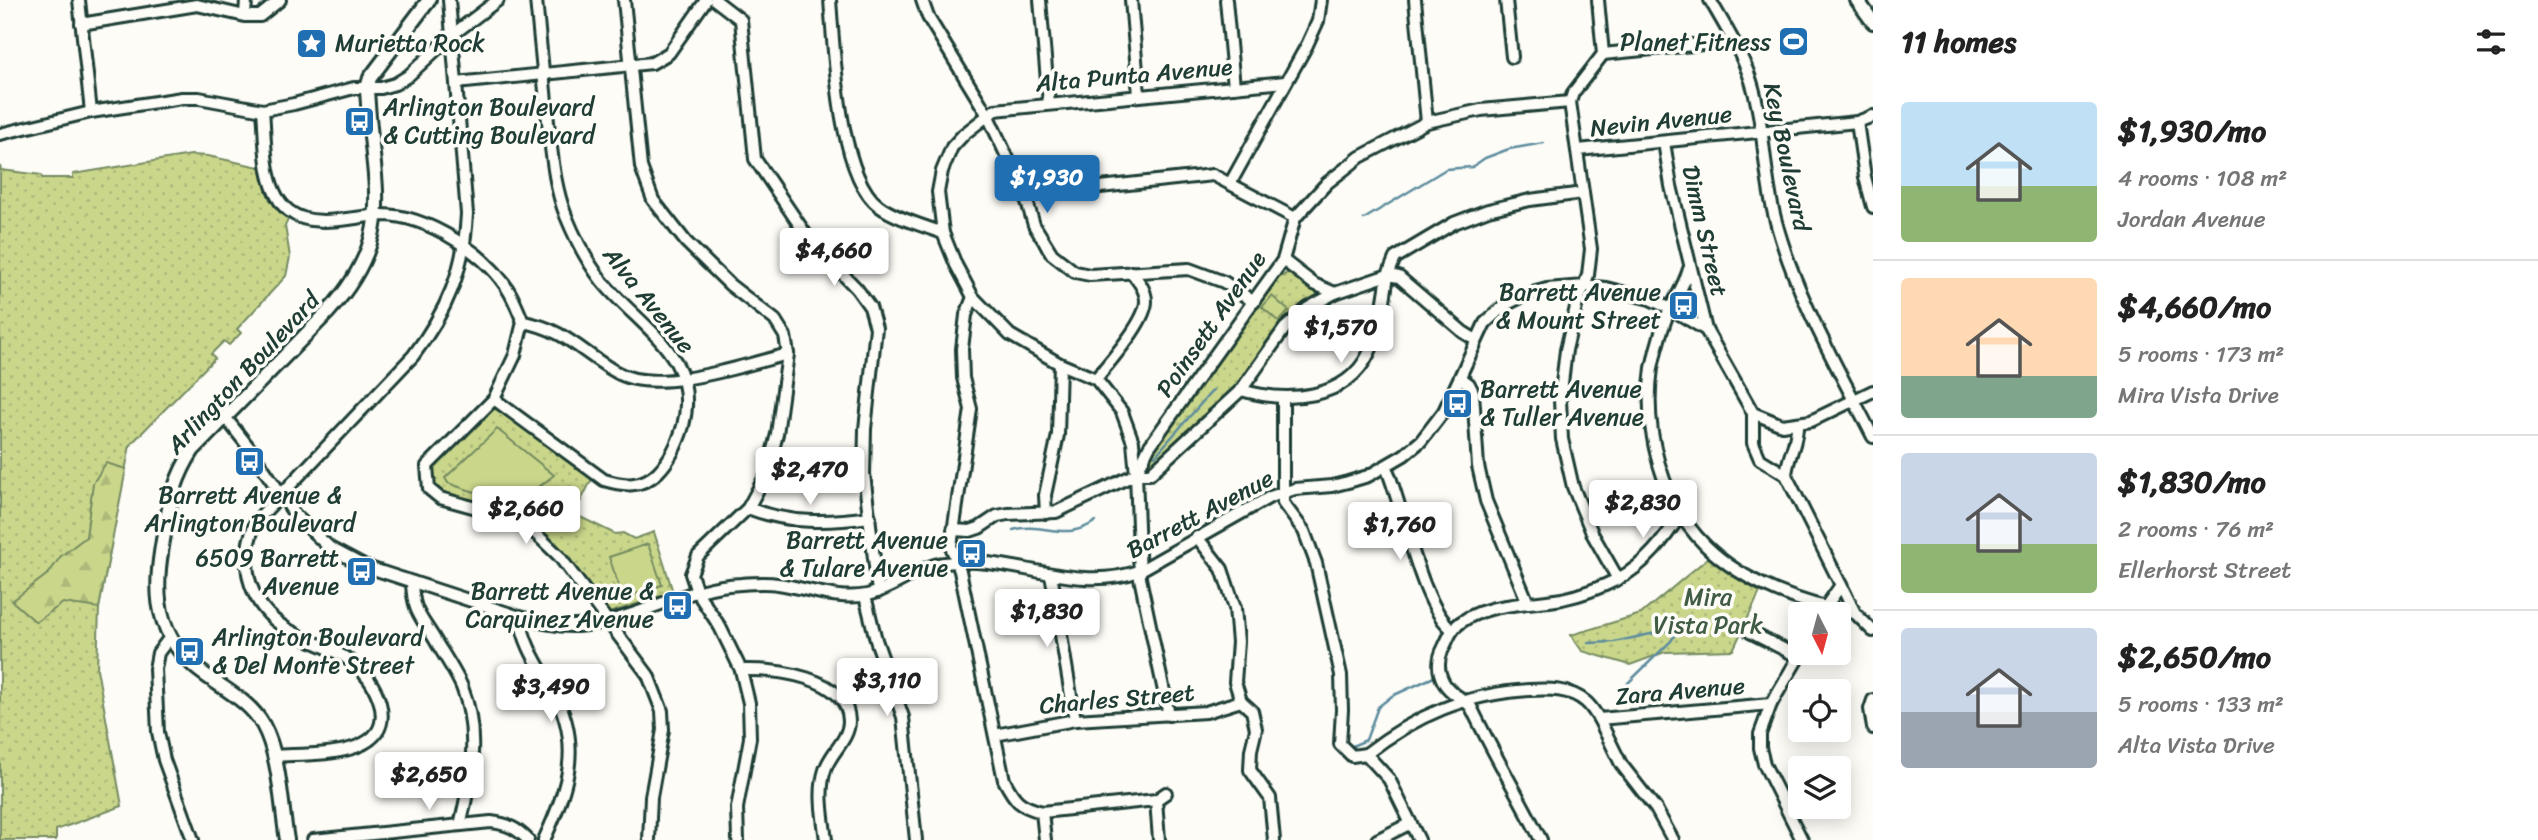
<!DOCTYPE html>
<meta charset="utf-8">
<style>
:root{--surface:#fff;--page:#f2f2f2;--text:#222;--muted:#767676;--line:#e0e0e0;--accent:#1f6fb2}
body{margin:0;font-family:Sriracha,sans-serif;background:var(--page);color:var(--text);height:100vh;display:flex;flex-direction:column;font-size:26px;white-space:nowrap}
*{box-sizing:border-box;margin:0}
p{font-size:23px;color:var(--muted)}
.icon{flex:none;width:38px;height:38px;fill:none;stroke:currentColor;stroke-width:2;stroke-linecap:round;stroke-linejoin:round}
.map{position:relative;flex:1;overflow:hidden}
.side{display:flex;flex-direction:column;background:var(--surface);width:665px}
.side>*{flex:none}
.needle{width:46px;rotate:174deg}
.controls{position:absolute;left:1788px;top:602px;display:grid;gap:14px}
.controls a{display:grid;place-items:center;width:63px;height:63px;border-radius:7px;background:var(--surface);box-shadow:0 4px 18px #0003;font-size:35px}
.price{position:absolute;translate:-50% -60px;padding:0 16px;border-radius:7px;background:#fff;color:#222;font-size:23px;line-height:46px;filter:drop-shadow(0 2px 4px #0008)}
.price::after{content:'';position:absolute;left:50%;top:42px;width:21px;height:16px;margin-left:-10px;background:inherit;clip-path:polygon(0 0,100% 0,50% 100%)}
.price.on{background:var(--accent);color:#fff}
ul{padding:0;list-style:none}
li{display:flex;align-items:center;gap:21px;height:175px;padding:0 28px}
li+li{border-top:2px solid var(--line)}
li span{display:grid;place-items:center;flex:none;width:196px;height:140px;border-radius:7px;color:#555}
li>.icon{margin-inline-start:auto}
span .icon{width:84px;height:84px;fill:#fffc;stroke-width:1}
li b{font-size:30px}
h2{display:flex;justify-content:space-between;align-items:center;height:84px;padding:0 28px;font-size:30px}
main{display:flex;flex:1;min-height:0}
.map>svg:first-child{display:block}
.grass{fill:url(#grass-dots);stroke:#748a60;stroke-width:2}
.forest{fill:url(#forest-firs);stroke:#748a60;stroke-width:2}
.pitch{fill:#cad78b;stroke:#748a60;stroke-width:2}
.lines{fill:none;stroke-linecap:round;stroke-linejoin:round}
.stream{stroke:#5d8c9e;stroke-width:2.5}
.minor-casing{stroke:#1f3d34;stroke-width:16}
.major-casing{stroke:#1f3d34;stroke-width:18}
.minor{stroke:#fdfcf7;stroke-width:10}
.major{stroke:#fdfcf7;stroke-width:12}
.labels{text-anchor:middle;stroke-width:7;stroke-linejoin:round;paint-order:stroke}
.poi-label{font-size:24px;fill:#1f3d34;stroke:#fdfcf7;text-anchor:end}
.street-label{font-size:24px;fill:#1f3d34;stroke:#fdfcf7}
.park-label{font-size:24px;fill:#415c45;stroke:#fdfcf7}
</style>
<main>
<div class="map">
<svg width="1873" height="840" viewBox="0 0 1873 840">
<defs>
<pattern id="grass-dots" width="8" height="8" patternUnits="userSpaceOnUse" patternTransform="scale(1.75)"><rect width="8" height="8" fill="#cad78b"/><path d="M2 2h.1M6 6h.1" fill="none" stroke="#adb979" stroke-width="1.8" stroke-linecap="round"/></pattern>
<pattern id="forest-firs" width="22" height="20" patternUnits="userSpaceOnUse" patternTransform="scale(1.75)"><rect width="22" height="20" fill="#cad78b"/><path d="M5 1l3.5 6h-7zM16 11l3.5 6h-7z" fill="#adb979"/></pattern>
</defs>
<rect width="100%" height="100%" fill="#fdfcf7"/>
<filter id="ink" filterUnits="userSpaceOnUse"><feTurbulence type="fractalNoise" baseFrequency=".0143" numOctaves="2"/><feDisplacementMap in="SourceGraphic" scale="14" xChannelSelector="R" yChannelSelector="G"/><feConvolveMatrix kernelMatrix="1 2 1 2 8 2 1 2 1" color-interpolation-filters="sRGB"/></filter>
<g filter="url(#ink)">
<g class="grass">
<polygon points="191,155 208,156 264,168 278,208 289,217 285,226 290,257 286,276 237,329 241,333 229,345 224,341 211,354 215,358 130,445 99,608 97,669 122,806 56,830 56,840 0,840 0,166 1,170 41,175 42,178 73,178 73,174"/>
<path d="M1289,272C1294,275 1318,290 1320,294L1319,297L1237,388L1151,466L1145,465L1154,449L1278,278Z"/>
<polygon points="497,405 593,477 574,514 615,534 623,533 634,539 654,532 673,592 609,613 550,538 531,525 435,492 427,474 440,457"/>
<polygon points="1709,557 1733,576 1760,592 1733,650 1665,652 1630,665 1582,651 1571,635 1641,614"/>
</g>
<polygon class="forest" points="106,463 126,469 99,608 63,603 36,622 12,601 49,573 61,556 86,537 93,483"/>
<g class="pitch">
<polygon points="1272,296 1289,311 1279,322 1262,307"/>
<path d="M497,429L554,475C545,482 537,490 526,495C508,504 467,490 448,483L445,478Z"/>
<polygon points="648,544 662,585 623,598 609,557"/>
</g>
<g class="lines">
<g class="stream">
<polyline points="1364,219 1446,169 1472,167 1485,158 1509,149 1544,143"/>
<polyline points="1155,456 1213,390"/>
<path d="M1013,530C1043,521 1064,543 1096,521"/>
<polyline points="964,545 982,540"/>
<polyline points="1588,643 1614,642 1678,628"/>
<polyline points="1623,699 1628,683 1671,641 1687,616"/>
<polyline points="1350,747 1366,740 1378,707 1392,696 1434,677"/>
</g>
<defs>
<g id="minor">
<polyline points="79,0 91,112"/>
<polyline points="624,0 641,167 653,200 686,242 730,285 775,320 785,336 788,354 777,434 767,473 748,508 698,556 691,574 697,592 720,627 741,670 749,703 750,738 737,808 738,840"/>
<polyline points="715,0 741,20 755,159 809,239 857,289 870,307 876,328 865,429 864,474 878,592"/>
<path d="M830,0C834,48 838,176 879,206C895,218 924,226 943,233"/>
<polyline points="922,0 928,17 987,114 1025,195 1034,225 1052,254 1075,272 1090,275 1189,269 1224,282 1254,302"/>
<polyline points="1040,0 1049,104"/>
<polyline points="1131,0 1139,95"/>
<polyline points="1226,0 1234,87"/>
<polyline points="1415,0 1427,122"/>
<polyline points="1506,0 1512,57"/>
<polyline points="1598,0 1603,54 1573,93 1570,102 1591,249 1588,275 1576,307 1566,350 1560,400 1562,439 1573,487 1593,535 1618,579"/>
<path d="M1710,0C1725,26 1742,53 1751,81C1765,125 1763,173 1775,218C1795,295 1837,366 1873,437"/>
<polyline points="245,16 246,0"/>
<polyline points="81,24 197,5 245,16 260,16 280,0"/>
<polyline points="1603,54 1733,41"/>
<polyline points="456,83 652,63 669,53 706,0"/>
<path d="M263,110C266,140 262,190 289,211C313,230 354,216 382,215C427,215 488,254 510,293C515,302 519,312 523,322C565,329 581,352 616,372C656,396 744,365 788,354"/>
<polyline points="1857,122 1865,177 1873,207"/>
<polyline points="0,134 91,112 182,98 199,98 263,110 294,104 354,88 381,88 395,84 408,76 452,35 498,0"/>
<polyline points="1664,142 1671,186 1706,330"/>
<polyline points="1578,150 1857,122 1873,116"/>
<polyline points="1231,182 1307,45 1318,21 1321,0"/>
<polyline points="1025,195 1213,175 1295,218"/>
<polyline points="1283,260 1314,284 1335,293"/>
<path d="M1689,269C1685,283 1678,294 1671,307C1662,326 1656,348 1652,368C1643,429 1661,502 1706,546C1744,583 1803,605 1855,613"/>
<path d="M973,297L966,315L962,349L963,378L971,409L951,546L960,571L1004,780C1015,801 1019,806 1042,812L1045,840"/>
<polyline points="523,322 515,355 494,399 427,466 429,489 440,498 509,517 534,532 559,556 648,675 662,711 663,730 651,797 649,840"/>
<polyline points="1461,378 1469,384 1473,392 1478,466 1486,501 1528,603"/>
<path d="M1096,379C1109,362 1146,322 1146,301C1146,290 1138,280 1131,272"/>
<path d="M1241,390C1286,403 1346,401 1369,353C1381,330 1384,300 1388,275L1399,277L1463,332L1476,340"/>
<polyline points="1283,397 1283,503 1304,531 1316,563 1341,675 1342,710 1340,744 1352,756 1366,754 1389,779 1419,840"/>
<path d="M494,399L604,480C624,486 642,488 658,472C671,459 678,443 683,426C701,355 640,328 602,281C587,262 575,238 566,216C554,186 552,154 548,122C544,81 540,41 536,0"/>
<polyline points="1753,413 1753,443 1760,459 1786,475 1855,613 1873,631"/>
<path d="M225,417L251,450L295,515L330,548L364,566L520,617C539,622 558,627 577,626C634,623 684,586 741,584C753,583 767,582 778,584C807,588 838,601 867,595C895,589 917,566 945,563C1011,554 1074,594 1139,571L1270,497L1295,489L1332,486L1348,482L1368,476L1404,455L1421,441L1444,411L1485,323L1505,305L1525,295L1547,289L1584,286L1606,288L1650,299L1671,309L1706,330L1753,413L1782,425L1811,421L1873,391"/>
<path d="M1386,467C1403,505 1421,608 1453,630"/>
<polyline points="1136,474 1150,474 1241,390 1285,328 1308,308 1335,293 1388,275 1395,258 1454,223 1488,210 1530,200 1583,193"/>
<path d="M1786,475C1787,458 1798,442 1797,425"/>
<path d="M748,508C789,524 827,523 870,517"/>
<polyline points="1046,513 1045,495 1058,435 1060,364"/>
<polyline points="953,530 970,531 979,528 997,516 1008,514 1056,512 1136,474 1149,447 1283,260 1295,218 1327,183 1360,157 1427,122 1481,110 1570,102"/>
<polyline points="1197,537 1222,569 1235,608 1238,642 1235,682 1241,701 1252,711 1256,729 1251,750 1250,770 1270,798 1274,840"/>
<polyline points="1051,574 1075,720"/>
<path d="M412,582C413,615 423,618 438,645C446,658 456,673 462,687C480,732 471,780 460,825"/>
<polyline points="865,596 876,640 903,717 916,840"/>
<polyline points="1822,612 1841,585"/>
<path d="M520,617C524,646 539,666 553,691C583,744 568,789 544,840"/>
<polyline points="1750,632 1799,657"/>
<polyline points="170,637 158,653 155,669 158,732 164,760 193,840"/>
<polyline points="1801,653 1771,704 1760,734 1760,748 1764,764 1802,840"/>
<path d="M741,670C774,669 848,676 849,721C849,740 830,753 825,770C818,792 823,817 826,840"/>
<polyline points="1873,700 1870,709 1873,728"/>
<polyline points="1169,715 1140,578 1136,474 1133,442 1122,412 1096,379 1060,364 1010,335 973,297 956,265 943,233 938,192 942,171 952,147 964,134 995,110 1285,82"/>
<polyline points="1599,719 1621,764 1656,809 1673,840"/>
<polyline points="995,735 1075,720 1206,712 1241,701"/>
<path d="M1366,754C1416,715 1466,694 1529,690C1548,689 1570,688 1586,702C1591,706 1595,713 1599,719L1771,704"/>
<path d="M274,756C310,753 395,760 380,703C375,685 364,671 349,660C334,649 313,643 296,634C250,611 236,567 256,521L413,356C447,311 464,271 467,214L449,0"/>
<polyline points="1156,800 1159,840"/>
<polyline points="1042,812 1156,800 1166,793"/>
<path d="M313,840L491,822C507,824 517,828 528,840"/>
<polyline points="1377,840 1411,823"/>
<path d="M1541,840C1518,795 1493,753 1471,707C1462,697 1451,695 1444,683C1437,671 1438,658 1444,647C1447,641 1450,633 1454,628C1480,602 1528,605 1562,599C1581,595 1600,588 1618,579C1646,564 1664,540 1681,514"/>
</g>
<g id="major">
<polyline points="1857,0 1873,22"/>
<path d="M287,840C281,805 280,756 263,725C249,699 217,686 195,667C150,627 155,583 165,529C170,500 176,476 193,450L328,312C400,232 371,184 367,88L370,78L429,0"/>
</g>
</defs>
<use href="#minor" class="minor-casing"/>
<use href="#major" class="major-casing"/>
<use href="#minor" class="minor"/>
<use href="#major" class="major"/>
</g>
</g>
<defs>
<symbol id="stadium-square" viewBox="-11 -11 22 22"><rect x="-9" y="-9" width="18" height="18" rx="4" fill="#1f6fb2" stroke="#fdfcf7"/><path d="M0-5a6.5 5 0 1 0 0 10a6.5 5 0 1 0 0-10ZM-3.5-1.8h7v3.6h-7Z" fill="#fff"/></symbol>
<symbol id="sight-square" viewBox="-11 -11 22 22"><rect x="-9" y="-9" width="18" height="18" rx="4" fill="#1f6fb2" stroke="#fdfcf7"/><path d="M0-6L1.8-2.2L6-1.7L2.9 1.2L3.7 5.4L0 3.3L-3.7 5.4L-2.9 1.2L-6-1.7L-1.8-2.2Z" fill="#fff"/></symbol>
<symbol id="bus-square" viewBox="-11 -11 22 22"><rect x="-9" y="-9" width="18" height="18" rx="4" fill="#1f6fb2" stroke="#fdfcf7"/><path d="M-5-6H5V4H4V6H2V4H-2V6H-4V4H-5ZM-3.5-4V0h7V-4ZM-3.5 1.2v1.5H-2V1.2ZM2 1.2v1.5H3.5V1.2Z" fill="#fff"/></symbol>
</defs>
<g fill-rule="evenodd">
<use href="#stadium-square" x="1776" y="24" width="35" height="35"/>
<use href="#sight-square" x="294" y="26" width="35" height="35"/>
<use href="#bus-square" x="342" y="104" width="35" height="35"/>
<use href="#bus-square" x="1666" y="288" width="35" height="35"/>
<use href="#bus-square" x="1440" y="386" width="35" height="35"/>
<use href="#bus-square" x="232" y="444" width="35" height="35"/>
<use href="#bus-square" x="954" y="536" width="35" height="35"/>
<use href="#bus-square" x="344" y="554" width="35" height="35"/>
<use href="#bus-square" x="660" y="588" width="35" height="35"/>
<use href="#bus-square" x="172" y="634" width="35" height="35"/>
</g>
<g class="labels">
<g class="poi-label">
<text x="1771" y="50">Planet Fitness</text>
<text x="335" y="51" text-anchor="start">Murietta Rock</text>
<text x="383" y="115" text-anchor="start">Arlington Boulevard<tspan x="383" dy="28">&amp; Cutting Boulevard</tspan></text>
<text x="1661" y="300">Barrett Avenue<tspan x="1661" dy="28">&amp; Mount Street</tspan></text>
<text x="1480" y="397" text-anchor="start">Barrett Avenue<tspan x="1480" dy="28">&amp; Tuller Avenue</tspan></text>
<text x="250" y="503" text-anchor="middle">Barrett Avenue &amp;<tspan x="250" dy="28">Arlington Boulevard</tspan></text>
<text x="948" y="548">Barrett Avenue<tspan x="948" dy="28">&amp; Tulare Avenue</tspan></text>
<text x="339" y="566">6509 Barrett<tspan x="339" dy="28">Avenue</tspan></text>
<text x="654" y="599">Barrett Avenue &amp;<tspan x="654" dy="28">Carquinez Avenue</tspan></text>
<text x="212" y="645" text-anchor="start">Arlington Boulevard<tspan x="212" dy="28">&amp; Del Monte Street</tspan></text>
</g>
<g class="street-label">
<text transform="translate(1134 75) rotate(-5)" y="8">Alta Punta Avenue</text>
<text transform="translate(1661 121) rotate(-6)" y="8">Nevin Avenue</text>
<text transform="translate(1787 157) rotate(78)" y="8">Key Boulevard</text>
<text transform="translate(1705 231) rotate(77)" y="8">Dimm Street</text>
<text transform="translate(649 300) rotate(51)" y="8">Alva Avenue</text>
<text transform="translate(1211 324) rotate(-55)" y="8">Poinsett Avenue</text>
<text transform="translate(243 373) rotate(-47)" y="8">Arlington Boulevard</text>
<text transform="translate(1200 514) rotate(-28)" y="8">Barrett Avenue</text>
<text transform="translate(1680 691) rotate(-5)" y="8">Zara Avenue</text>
<text transform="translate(1117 699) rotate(-5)" y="8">Charles Street</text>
</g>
<g class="park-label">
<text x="1708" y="605">Mira<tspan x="1708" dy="28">Vista Park</tspan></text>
</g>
</g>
</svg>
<div class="controls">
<a><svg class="needle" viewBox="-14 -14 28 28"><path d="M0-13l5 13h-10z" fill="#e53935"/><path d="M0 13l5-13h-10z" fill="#767676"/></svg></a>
<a><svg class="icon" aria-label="locate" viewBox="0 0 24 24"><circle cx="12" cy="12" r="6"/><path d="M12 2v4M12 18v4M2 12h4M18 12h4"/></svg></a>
<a><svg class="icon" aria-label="layers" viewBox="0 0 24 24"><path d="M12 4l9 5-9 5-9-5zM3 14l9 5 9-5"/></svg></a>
</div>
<b class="price on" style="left:1047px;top:215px">$1,930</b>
<b class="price" style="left:834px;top:288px">$4,660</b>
<b class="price" style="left:1341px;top:365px">$1,570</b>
<b class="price" style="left:810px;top:507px">$2,470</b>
<b class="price" style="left:1643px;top:540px">$2,830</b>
<b class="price" style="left:526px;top:546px">$2,660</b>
<b class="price" style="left:1400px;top:562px">$1,760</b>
<b class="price" style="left:1047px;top:649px">$1,830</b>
<b class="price" style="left:887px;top:718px">$3,110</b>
<b class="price" style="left:551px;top:724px">$3,490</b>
<b class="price" style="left:429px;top:812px">$2,650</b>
</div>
<section class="side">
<h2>11 homes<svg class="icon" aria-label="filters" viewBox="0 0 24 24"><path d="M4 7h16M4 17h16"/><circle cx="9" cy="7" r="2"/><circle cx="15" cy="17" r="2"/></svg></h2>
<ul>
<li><span style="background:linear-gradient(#bfe0f5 60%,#8fb573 0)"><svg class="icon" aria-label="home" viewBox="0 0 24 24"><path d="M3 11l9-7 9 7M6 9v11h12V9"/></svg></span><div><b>$1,930/mo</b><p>4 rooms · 108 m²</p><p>Jordan Avenue</p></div></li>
<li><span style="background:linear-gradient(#ffd9b3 70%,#7fa58c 0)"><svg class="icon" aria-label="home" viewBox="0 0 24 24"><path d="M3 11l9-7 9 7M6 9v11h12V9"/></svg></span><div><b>$4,660/mo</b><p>5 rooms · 173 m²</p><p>Mira Vista Drive</p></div></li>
<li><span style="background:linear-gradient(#c9d6e8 65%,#8fb573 0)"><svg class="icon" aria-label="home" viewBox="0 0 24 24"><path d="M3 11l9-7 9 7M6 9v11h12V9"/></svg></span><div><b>$1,830/mo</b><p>2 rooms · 76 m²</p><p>Ellerhorst Street</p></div></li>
<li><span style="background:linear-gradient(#c9d6e8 60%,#9aa5b1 0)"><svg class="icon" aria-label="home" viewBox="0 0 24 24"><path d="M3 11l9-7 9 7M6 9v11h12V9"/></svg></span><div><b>$2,650/mo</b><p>5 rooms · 133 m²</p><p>Alta Vista Drive</p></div></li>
</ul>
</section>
</main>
